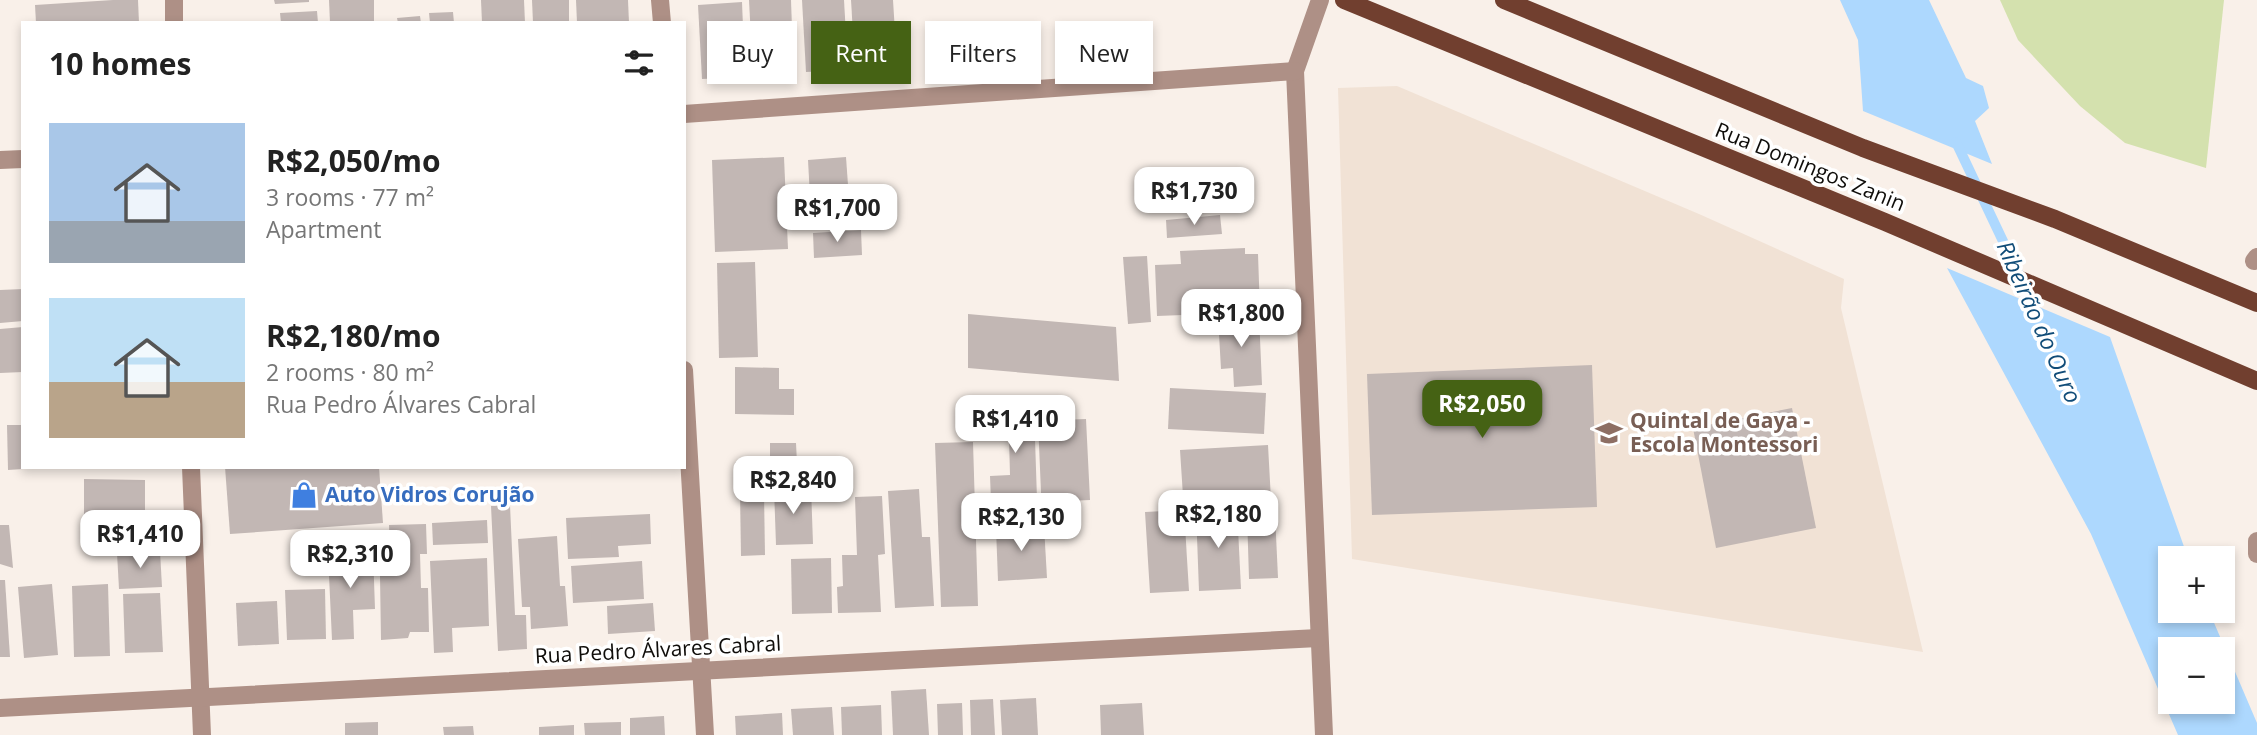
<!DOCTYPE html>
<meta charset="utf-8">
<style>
:root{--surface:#fff;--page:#f6f6f6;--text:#222;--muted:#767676;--accent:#456214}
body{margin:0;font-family:"Open Sans",sans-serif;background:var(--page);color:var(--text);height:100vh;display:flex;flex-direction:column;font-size:26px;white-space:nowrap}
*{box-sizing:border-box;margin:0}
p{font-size:23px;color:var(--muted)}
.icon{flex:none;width:38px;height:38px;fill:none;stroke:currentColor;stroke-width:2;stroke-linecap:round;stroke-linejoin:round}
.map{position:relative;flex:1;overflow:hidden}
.side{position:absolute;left:21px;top:21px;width:665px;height:448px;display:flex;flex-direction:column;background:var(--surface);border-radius:0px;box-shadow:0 4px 10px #0003}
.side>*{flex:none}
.banner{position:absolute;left:707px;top:21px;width:665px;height:63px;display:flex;gap:14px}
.controls{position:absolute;left:2158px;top:546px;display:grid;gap:14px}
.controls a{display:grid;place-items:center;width:77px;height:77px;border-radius:0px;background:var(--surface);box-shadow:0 4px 10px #0003;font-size:35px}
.price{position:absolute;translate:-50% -60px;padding:0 16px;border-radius:14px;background:#fff;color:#222;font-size:23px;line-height:46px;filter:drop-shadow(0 2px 4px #0008)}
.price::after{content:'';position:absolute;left:50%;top:42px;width:21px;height:16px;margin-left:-10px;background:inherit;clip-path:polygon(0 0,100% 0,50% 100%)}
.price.current{background:var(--accent);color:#fff}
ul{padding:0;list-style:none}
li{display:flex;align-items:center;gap:21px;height:175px;padding:0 28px}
li span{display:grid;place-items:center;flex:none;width:196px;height:140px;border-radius:0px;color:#555}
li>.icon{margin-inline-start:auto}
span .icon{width:84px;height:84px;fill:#fffc;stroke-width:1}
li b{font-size:30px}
h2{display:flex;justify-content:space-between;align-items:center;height:84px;padding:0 28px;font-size:30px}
.chip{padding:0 24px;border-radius:0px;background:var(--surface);box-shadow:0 4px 10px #0003;font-size:24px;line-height:63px}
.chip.current{background:var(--accent);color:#fff}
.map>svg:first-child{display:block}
.built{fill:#f1e2d5}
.green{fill:#d4e1ae}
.water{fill:#add8fe;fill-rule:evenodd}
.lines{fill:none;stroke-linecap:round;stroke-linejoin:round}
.stream{stroke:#add8fe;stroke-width:10}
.building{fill:#c2b7b4}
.lane{stroke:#ae9086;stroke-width:18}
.street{stroke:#ae9086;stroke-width:18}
.primary{stroke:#713f2f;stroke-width:18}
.labels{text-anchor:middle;stroke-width:7;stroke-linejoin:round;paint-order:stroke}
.street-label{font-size:21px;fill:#0f0d0a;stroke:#fff}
.education-label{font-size:21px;font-weight:bold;fill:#785e54;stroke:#fff;text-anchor:start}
.shop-label{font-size:21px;font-weight:bold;fill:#366cbe;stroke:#fff;text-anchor:start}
.water-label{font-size:23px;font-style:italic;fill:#104c78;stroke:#fff}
</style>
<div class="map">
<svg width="2257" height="735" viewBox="0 0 2257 735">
<rect width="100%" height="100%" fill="#f9f0e9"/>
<polygon class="built" points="1397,86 1699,214 1844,279 1841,308 1923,652 1352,559 1338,88"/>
<polygon class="green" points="2000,0 2224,0 2206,168 2125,143 2080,106 2018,40"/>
<g class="water">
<polygon points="1840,0 1929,0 1966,78 1983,86 1989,108 1975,121 1992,164 1863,111 1858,40"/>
<path d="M1947,268L2110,337L2188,558H2170V611H2209L2257,723V735H2178L2091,534ZM2170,649H2222V702H2170Z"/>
</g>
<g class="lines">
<polyline class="stream" points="1956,142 2038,315"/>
</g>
<g class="building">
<polygon points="113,0 138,0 139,23 36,23 35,5"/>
<polygon points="274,0 309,0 309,2 275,4"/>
<polygon points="329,0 374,0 374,23 330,23"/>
<polygon points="481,0 524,0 525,23 482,23"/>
<polygon points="532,0 569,0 569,23 533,23"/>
<polygon points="576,0 628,0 629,23 577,23"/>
<polygon points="749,0 791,0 793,56 752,58"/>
<polygon points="802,0 844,0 848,70 806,72"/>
<polygon points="851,0 893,0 896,47 854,50"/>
<polygon points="742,2 745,77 702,79 698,5"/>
<polygon points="317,11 318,23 281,23 280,13"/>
<polygon points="453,12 454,23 430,23 429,13"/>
<polygon points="420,16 421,23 398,23 397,18"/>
<polygon points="784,157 788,249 715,252 712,160"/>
<polygon points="846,157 850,213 811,216 808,160"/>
<polygon points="1220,215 1222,234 1167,238 1166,220"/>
<polygon points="861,230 862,255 814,258 813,233"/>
<polygon points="1245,248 1245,254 1258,254 1260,312 1157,316 1155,265 1181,264 1180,251"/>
<polygon points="1147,256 1151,322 1128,324 1123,257"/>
<polygon points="755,262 758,357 719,358 717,263"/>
<polygon points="23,289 23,321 0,323 0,290"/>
<polygon points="968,314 1116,327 1119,381 968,368"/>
<polygon points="1259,315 1262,385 1234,387 1233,368 1221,369 1218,317"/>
<polygon points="23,327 23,372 0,373 0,329"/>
<polygon points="1592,365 1597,507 1372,515 1367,374"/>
<polygon points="735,367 779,368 779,389 794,389 794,415 735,414"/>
<polygon points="1170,388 1266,393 1264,434 1168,429"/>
<polygon points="1792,408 1816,528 1716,548 1693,428"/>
<polygon points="1034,409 1037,499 991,501 990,476 1010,475 1009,439 989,440 988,411"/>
<polygon points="1086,419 1090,500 1068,501 1059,515 1042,516 1038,421"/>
<polygon points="7,425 23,425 23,469 8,470"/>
<polygon points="973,442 978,606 941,607 935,443"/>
<polygon points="770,443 796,443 798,483 736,484 735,462 770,461"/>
<polygon points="1268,445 1271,500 1242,502 1242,493 1183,496 1180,450"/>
<polygon points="225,467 379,467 383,523 230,534"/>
<polygon points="84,479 145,480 145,517 84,515"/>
<polygon points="811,487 813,544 776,545 774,488"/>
<polygon points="919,489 922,537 930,537 934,606 895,608 888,491"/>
<polygon points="740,493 764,493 765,555 741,556"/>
<polygon points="882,496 885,554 878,555 881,612 838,613 837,587 843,586 842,555 857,555 855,497"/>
<polygon points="510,505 515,615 526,615 527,649 498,651 491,506"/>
<polygon points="1237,508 1241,589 1199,591 1196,510"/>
<polygon points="1184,510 1189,591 1150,593 1145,512"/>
<polygon points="650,514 651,544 618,546 619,557 568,559 566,518"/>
<polygon points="1275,514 1278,578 1249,579 1247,515"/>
<polygon points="487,520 488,543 433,545 432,523"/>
<polygon points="426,524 427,554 420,554 421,588 428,588 429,632 410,632 408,638 381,640 380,576 391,576 389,525"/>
<polygon points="0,525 9,525 13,568 0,564"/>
<polygon points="1044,526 1047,578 998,581 996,528"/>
<polygon points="557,536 560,586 565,586 568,626 531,629 530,607 522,607 518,539"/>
<polygon points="160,551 162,587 119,589 117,553"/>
<polygon points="373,552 375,609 353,610 354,639 332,640 328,554"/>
<polygon points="487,558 489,626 452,628 453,652 434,653 430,561"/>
<polygon points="831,558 832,613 792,614 791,559"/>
<polygon points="642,561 644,599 573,603 571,566"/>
<polygon points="0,580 5,580 10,657 0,657"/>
<polygon points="52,584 58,655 24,658 18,587"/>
<polygon points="108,584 110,656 74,657 72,586"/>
<polygon points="325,589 326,639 287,640 285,590"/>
<polygon points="160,593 163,652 125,653 123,594"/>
<polygon points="277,601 279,644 238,646 236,603"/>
<polygon points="653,603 655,631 608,634 607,606"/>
<polygon points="926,689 929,735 893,735 891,691"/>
<polygon points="1036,698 1038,735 1002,735 1000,700"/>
<polygon points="993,699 995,735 971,735 970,700"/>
<polygon points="962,703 963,735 938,735 937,704"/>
<polygon points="1142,703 1144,735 1101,735 1100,705"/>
<polygon points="881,705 882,735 842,735 841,707"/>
<polygon points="832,707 834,735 793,735 791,709"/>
<polygon points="782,713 783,735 736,735 735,716"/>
<polygon points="664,716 665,735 630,735 630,718"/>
<polygon points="378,722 378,735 345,735 345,723"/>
<polygon points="621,722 621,735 585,735 584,723"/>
<polygon points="574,725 574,735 539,735 539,727"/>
<polygon points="473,726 474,735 444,735 443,727"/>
</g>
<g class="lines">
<polyline class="lane" points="2254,261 2257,257"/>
<g class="street">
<polyline points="174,0 174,23"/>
<polyline points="660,0 662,23"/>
<polyline points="1320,0 1295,71 1324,735"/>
<polyline points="684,114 1295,71"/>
<polyline points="0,160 23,159"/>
<polyline points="684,370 705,735"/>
<polyline points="191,467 202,735"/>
<polyline points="2257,541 2257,554"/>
<polyline points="0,708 1318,638"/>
</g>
<g class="primary">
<polyline points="1344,0 1885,222 2257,381"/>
<polyline points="1504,0 1863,148 2055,219 2257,303"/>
</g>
</g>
<defs>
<symbol id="school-bare" viewBox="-9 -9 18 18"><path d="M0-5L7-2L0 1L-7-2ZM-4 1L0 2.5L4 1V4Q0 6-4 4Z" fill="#8d6e63" stroke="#fff" stroke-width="2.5" paint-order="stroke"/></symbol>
<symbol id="shop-bare" viewBox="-9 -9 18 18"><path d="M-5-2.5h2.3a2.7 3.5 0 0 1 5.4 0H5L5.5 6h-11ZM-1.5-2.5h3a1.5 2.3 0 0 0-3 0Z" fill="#3f7fe0" stroke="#fff" stroke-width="2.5" paint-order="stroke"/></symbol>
</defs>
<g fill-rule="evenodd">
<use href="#school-bare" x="1590" y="414" width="38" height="38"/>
<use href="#shop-bare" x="285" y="476" width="38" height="38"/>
</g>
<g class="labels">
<g class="street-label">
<text transform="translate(1810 167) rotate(22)" y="7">Rua Domingos Zanin</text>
<text transform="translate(658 650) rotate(-3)" y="7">Rua Pedro Álvares Cabral</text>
</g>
<g class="education-label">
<text x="1630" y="428">Quintal de Gaya -<tspan x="1630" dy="24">Escola Montessori</tspan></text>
</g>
<g class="shop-label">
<text x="325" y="502">Auto Vidros Corujão</text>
</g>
<g class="water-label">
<text transform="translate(2039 322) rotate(66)" y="8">Ribeirão do Ouro</text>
</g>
</g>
</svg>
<div class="controls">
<a>+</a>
<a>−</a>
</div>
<b class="price" style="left:1194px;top:227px">R$1,730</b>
<b class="price" style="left:837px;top:244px">R$1,700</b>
<b class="price" style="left:1241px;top:349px">R$1,800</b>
<b class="price current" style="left:1482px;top:440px">R$2,050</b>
<b class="price" style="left:1015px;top:455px">R$1,410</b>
<b class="price" style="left:793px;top:516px">R$2,840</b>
<b class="price" style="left:1218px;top:550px">R$2,180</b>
<b class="price" style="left:1021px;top:553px">R$2,130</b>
<b class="price" style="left:140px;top:570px">R$1,410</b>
<b class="price" style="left:350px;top:590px">R$2,310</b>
<div class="banner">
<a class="chip">Buy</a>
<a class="chip current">Rent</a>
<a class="chip">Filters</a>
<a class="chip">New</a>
</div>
<section class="side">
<h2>10 homes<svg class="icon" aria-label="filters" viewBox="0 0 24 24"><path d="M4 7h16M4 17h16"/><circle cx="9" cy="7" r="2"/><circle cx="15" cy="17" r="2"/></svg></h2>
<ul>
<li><span style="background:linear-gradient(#a9c7e8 70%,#9aa5b1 0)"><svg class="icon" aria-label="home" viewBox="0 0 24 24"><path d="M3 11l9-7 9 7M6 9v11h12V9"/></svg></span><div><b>R$2,050/mo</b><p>3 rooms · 77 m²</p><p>Apartment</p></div></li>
<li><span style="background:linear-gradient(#bfe0f5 60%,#b9a48a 0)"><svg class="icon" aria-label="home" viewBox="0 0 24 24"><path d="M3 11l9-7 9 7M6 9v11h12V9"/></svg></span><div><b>R$2,180/mo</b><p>2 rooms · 80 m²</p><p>Rua Pedro Álvares Cabral</p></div></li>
</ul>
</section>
</div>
